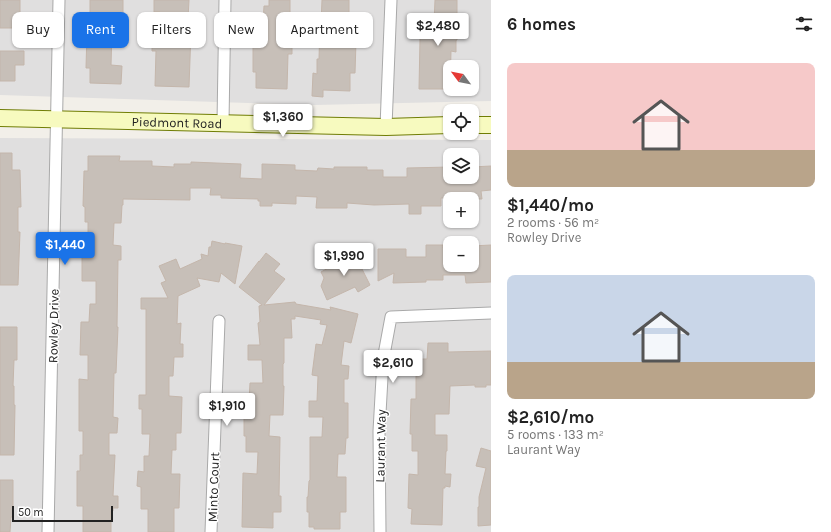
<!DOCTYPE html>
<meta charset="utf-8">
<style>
:root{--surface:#fff;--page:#f6f6f6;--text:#222;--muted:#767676;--accent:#1a73e8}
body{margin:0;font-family:Karla,sans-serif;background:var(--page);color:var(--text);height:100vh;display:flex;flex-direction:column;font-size:15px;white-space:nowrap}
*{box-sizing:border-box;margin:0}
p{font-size:13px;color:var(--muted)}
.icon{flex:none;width:22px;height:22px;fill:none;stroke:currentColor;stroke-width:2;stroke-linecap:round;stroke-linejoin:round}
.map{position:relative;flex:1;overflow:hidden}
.side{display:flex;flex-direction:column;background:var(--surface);width:340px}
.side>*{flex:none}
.guide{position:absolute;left:12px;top:12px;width:380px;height:36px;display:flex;gap:8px}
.needle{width:26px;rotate:302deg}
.buttons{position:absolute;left:443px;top:60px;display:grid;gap:8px}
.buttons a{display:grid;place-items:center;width:36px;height:36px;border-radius:8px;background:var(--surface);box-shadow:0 1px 3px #0004;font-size:20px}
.scale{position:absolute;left:12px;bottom:10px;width:101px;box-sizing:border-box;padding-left:4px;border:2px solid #222;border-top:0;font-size:11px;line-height:14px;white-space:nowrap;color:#222;-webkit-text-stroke:3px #fff;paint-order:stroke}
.price{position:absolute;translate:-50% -34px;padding:0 9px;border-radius:4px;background:#fff;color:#222;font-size:13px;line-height:26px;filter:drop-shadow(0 1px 2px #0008)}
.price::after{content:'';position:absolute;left:50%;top:24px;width:12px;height:9px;margin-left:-6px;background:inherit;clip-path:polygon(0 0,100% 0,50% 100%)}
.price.current{background:var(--accent);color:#fff}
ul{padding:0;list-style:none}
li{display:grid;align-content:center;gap:8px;height:212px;padding:0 16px}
li span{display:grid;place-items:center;height:124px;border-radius:8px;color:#555}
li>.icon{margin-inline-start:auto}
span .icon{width:72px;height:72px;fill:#fffc;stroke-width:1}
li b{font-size:17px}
h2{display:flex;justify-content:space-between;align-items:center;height:48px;padding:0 16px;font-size:17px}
.tag{padding:0 14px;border-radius:8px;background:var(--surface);box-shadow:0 1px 3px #0004;font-size:14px;line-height:36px}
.tag.current{background:var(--accent);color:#fff}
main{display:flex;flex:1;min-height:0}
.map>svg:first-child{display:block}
.residential{fill:#e0dfdf;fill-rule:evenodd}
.building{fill:#c7bfb8;stroke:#c4b6ab}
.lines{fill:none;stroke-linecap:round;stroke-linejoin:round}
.street-casing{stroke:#a9a9a9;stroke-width:13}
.secondary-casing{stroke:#707d05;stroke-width:18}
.street{stroke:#fff;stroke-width:11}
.secondary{stroke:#f7fabf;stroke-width:16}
.labels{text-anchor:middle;stroke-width:3;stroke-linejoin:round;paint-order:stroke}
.street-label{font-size:13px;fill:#222;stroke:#fff}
</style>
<main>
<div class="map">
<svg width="491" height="532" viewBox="0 0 491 532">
<rect width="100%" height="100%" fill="#f2efe9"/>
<g class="residential">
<path d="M0,0H491V101L315,105L0,95ZM450,67H472V89H450Z"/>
<path d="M0,138L491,140V532H0ZM450,155H472V177H450ZM450,199H472V221H450ZM450,243H472V265H450Z"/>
</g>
<g class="building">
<polygon points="0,0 20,0 20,13 24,13 24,28 0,28"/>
<polygon points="90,0 123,0 123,16 125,16 125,32 112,32 111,65 122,66 121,84 90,83 90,68 86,68 87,32 90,32"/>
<polygon points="154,0 189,0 188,19 191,19 191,31 189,87 155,86 156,51 152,51 152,36 160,35 160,12 154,12"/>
<polygon points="269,0 290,0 290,30 292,30 291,39 292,39 292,54 288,54 287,89 256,88 256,72 253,72 253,39 258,39 259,22 263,22 264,6 269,6"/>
<polygon points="322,0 349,0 349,24 354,24 354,40 356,41 355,73 350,73 350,91 323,90 323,97 312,96 313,73 317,74 317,59 319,59 320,23 321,23"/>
<polygon points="435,0 457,0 457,40 456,40 456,52 451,51 450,89 419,89 420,39 421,39 422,22 434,23"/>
<polygon points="0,51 24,51 24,65 15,65 15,81 0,81"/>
<polygon points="0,153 12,153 12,170 20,170 21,207 18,207 18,232 20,232 18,285 0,285"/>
<polygon points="88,156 120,156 119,161 152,161 152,166 174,167 174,164 191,164 191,162 241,164 240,178 262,179 262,164 295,165 295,170 317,171 318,168 334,169 334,167 367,167 367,170 383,170 383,177 407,177 407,168 450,167 450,177 472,177 472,167 491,166 491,190 481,191 482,199 464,199 464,197 441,198 441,206 421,206 421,214 409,214 409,204 374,205 347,203 347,208 316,208 317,197 296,196 296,204 272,203 272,206 260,206 260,201 258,201 258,199 221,198 221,195 210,195 211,188 190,188 190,200 123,199 123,205 122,205 121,223 114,223 113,245 121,246 121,260 118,260 117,327 118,327 116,373 114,373 113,417 118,418 117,433 109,433 109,455 115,455 113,496 118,496 118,508 113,508 113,511 111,511 111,532 83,532 83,506 77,506 77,471 80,471 80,455 83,455 83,431 79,431 79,379 88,380 88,355 80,355 81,322 89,322 90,304 96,304 96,281 82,281 82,246 88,246 88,222 85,222 85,207 83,206 84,171 88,171"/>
<polygon points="212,241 225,244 225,243 242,246 235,284 221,273 219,282 197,278 200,286 178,296 177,324 181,323 180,344 183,344 183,357 174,357 173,376 169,376 169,396 182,397 181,433 176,433 176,450 172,450 171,474 180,474 179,508 174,508 174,532 148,532 148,509 141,509 141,487 137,486 138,471 144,472 144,456 149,456 150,434 142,434 142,409 139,409 139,395 146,395 146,309 141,309 141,298 168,298 161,283 166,281 159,266 176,259 180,269 202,259 201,254 208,256 209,247 211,247"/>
<polygon points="426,245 443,245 443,248 450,248 450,265 472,265 472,246 491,245 491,282 466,283 465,275 443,275 443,280 426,280 426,282 393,283 394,273 378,281 378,249 406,249 406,257 426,257"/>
<polygon points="353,251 370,285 358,292 355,287 327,300 321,286 324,278 321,272 341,261 339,257"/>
<polygon points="266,253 280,264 274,271 285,279 264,305 295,302 296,304 331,310 330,307 358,314 351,343 344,341 341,365 349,366 348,379 344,379 344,403 348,403 348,438 346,438 345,454 338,454 337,477 346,477 346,512 340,512 340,529 314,529 314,527 309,527 309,512 307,512 307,497 308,497 309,481 310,480 310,437 322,437 323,417 309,417 309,401 317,401 318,376 312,375 316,344 322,345 327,325 320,324 321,320 295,316 295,319 291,319 292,338 284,338 284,363 283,364 283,386 284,386 283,415 270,415 269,436 280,437 279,496 281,496 281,512 273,512 273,528 242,527 243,473 257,474 258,452 246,452 246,436 244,436 244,401 249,401 250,383 263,383 262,360 248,360 248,345 260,345 258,323 260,322 259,306 262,305 239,287 259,261 259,262"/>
<polygon points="0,327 17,327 17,360 14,360 13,386 14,386 14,405 15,405 14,455 0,455"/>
<polygon points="428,343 448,343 448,352 491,351 491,385 486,385 486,387 475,387 475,385 450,386 449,414 435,414 435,435 447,435 447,451 446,451 445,474 451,474 450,487 445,486 445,488 443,488 442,525 411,524 412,509 408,508 409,474 418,475 418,451 412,451 412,434 410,434 411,399 416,399 416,374 412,374 413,359 427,359"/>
<polygon points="481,448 491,451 491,525 478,526 478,507 479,507 479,497 486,468 476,466"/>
<polygon points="0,480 13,480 13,517 11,517 10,532 0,532"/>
</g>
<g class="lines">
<defs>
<g id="street">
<polyline points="223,122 225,0"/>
<polyline points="386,127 391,0"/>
<polyline points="48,532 59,0"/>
<polyline points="211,532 219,321"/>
<polyline points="380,532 379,431 383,360 391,317 491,313"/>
</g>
<g id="secondary">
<path id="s1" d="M0,118L386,127L450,125"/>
<polyline points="472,125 491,125"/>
</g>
</defs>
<use href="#street" class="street-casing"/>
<use href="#secondary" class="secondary-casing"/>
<use href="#street" class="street"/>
<use href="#secondary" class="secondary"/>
</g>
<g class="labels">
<g class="street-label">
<text dy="5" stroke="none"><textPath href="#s1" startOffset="177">Piedmont Road</textPath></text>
<text transform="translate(53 326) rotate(-89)" y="5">Rowley Drive</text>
<text transform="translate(380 446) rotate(-89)" y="5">Laurant Way</text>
<text transform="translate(213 487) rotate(-88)" y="5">Minto Court</text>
</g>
</g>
</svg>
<div class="buttons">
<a><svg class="needle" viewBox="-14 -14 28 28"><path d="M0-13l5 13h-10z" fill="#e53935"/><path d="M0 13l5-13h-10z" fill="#767676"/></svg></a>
<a><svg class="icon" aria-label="locate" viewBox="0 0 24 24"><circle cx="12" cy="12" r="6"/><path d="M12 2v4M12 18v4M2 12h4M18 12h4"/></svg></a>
<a><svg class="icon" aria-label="layers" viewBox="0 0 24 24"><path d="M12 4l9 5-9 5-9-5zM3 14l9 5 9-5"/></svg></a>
<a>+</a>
<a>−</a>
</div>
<div class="scale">50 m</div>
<b class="price" style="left:438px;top:47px">$2,480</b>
<b class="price" style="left:283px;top:138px">$1,360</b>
<b class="price current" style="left:65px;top:266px">$1,440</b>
<b class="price" style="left:344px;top:277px">$1,990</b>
<b class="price" style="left:393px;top:384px">$2,610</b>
<b class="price" style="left:227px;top:427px">$1,910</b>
<div class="guide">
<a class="tag">Buy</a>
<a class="tag current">Rent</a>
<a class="tag">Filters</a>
<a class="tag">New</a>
<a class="tag">Apartment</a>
</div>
</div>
<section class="side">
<h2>6 homes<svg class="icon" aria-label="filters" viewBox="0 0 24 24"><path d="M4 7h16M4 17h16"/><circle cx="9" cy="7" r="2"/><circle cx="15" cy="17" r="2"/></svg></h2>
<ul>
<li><span style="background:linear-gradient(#f6c9c9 70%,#b9a48a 0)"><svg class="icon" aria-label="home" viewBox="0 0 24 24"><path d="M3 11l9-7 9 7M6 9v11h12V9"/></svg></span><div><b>$1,440/mo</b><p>2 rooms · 56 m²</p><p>Rowley Drive</p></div></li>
<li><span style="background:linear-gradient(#c9d6e8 70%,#b9a48a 0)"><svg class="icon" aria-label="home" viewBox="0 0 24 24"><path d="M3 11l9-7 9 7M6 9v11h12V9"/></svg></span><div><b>$2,610/mo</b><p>5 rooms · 133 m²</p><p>Laurant Way</p></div></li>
</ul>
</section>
</main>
